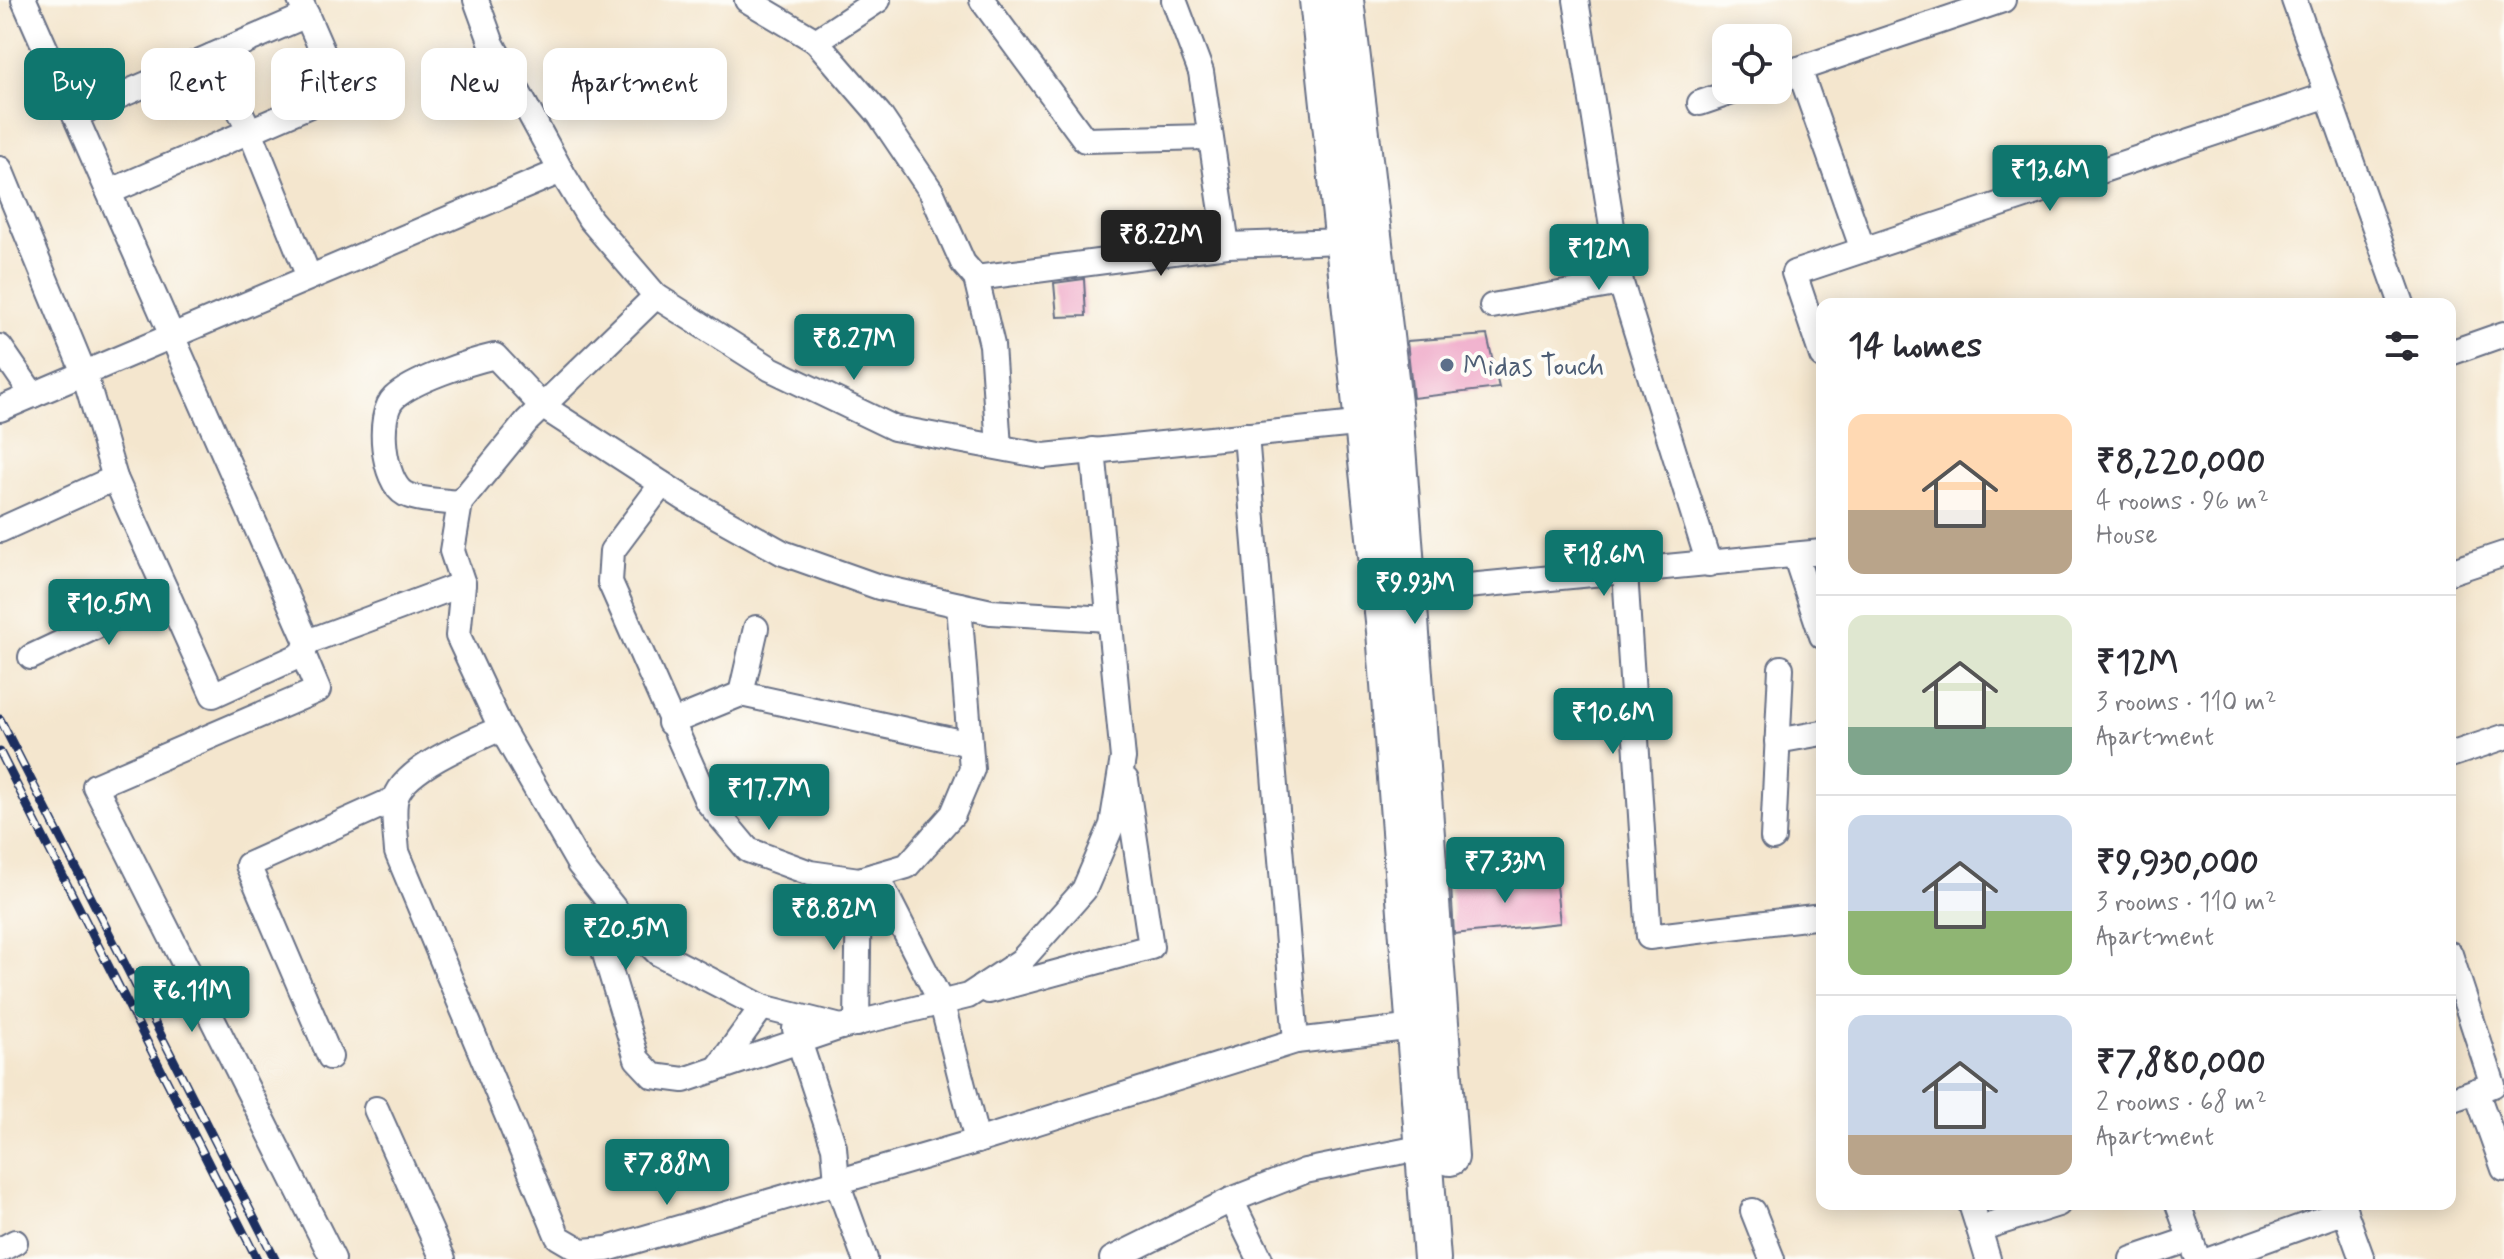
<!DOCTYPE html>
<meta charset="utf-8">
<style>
:root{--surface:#fff;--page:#f2f2f3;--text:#2b2b33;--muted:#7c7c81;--line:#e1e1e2;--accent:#0f766e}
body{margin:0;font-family:Mynerve,sans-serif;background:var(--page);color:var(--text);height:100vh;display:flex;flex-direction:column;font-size:30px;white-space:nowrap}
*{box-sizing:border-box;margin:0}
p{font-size:26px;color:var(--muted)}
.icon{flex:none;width:44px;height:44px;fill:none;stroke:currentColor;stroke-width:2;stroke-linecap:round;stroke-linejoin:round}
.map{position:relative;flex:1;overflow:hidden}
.details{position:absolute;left:1816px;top:298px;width:640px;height:912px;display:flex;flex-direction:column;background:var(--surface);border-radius:16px;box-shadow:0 4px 20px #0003}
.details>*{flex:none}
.banner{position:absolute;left:24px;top:48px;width:760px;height:72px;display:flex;gap:16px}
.fabs{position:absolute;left:1712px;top:24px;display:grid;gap:16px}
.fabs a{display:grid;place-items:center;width:80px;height:80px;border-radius:16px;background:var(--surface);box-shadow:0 4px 20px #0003;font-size:40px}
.price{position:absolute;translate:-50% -68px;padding:0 18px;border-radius:8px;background:var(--accent);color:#fff;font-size:26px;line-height:52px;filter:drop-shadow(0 2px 4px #0008)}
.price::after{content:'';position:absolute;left:50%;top:48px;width:24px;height:18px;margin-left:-12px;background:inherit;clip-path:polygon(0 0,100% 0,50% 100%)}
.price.current{background:#222;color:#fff}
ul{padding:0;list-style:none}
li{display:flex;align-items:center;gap:24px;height:200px;padding:0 32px}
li+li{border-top:2px solid var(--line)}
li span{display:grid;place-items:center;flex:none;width:224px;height:160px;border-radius:16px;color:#555}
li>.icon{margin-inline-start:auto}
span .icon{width:96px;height:96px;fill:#fffc;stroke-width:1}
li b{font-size:34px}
h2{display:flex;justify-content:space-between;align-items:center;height:96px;padding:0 32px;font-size:34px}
.chip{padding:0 28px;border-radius:16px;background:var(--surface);box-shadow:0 4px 20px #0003;font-size:28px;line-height:72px}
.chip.current{background:var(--accent);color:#fff}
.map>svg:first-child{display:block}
.building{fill:#ed9bc1}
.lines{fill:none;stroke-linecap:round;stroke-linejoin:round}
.minor-casing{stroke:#676f85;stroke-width:28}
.secondary-casing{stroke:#676f85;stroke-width:40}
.minor{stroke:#fff;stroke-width:24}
.secondary{stroke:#fff;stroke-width:36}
.rail-casing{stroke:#1b2f5e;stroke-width:9}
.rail{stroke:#fdfcf7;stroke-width:6;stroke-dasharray:18;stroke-linecap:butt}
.service-dot{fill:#5c6f8a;stroke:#fdfcf7;stroke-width:3}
.labels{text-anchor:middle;stroke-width:8;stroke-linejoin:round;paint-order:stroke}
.service-label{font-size:28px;fill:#4e5e75;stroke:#fdfcf7;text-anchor:start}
</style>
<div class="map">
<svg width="2504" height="1259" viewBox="0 0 2504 1259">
<rect width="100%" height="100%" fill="#fdfcf7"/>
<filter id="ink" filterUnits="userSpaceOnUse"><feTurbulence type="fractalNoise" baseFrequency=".0125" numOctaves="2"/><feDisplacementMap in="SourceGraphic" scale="16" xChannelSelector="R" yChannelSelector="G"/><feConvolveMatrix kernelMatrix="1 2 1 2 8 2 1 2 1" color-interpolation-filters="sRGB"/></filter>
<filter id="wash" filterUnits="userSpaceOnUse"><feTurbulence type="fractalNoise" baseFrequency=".006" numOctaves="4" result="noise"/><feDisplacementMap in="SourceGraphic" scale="32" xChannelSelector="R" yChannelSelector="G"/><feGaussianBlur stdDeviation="1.8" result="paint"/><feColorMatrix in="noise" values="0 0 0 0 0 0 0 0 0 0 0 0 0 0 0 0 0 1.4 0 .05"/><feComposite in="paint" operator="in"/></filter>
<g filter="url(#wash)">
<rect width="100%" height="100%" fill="#f4e6ce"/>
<g id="blocks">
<g class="building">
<polygon points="1084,279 1086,316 1057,317 1054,283"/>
<polygon points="1487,335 1499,388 1413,398 1407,341"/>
<polygon points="1555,876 1560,923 1454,934 1451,886"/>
</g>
</g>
</g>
<g filter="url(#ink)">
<use href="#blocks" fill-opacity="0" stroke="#676f85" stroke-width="2"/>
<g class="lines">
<defs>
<g id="minor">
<polyline points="476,0 492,44 561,171 590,219 656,296 771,369 894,428 1044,456 1376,422"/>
<polyline points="747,0 816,41 879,114 931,191 963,263 976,278 992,345 999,447"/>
<polyline points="982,0 1085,140 1209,137"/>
<polyline points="1174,0 1201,72 1227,245"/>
<polyline points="1576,0 1621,283 1709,564"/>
<polyline points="2294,0 2402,304"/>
<polyline points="816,41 878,0"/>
<polyline points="212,56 250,131 309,277"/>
<polyline points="1799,69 1863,250"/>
<polyline points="1778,76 2003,0"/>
<polyline points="1700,103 1738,90"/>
<polyline points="75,115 307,15"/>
<polyline points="0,169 84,373 115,478 213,695 303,654 307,642 24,0"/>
<polyline points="109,192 340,92 300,0"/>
<polyline points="976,278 1227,245 1344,241"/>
<polyline points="656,296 527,421 460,503 452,551 463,584 458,636 501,728 579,864 617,912 658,953 762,1007 841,1027 968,996 1021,961 1084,890 1112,825 1123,758 1093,450"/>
<polyline points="1492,306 1621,283"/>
<polyline points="0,347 33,395"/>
<polyline points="2450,353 2504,334"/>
<polyline points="1822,356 1794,273 2328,95"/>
<polyline points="0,409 561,171"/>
<polyline points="1246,435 1296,1041"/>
<polyline points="662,484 612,551 610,582 707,801 748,850 810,873 859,880 907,866 953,814 972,769 959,605"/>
<path d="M460,503C444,501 419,501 405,494C383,482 376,415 394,398C413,380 469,362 495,356L542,406L684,498L783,553L879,587L991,612L1108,619"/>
<polyline points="0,530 115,478"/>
<polyline points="1795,555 1822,636"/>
<polyline points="1625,572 1649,937 1822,916"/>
<polyline points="2450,572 2504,554"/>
<polyline points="1395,593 1822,552"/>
<polyline points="307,642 463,584"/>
<polyline points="303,654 318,690 95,786 333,1259"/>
<polyline points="31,657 167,593"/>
<polyline points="741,694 756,628"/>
<polyline points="670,723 741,694 970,744"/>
<path d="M501,728C474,741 399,769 395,802C393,818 396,836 397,852L558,1237L582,1251L607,1249L977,1141L1296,1041L1415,1027"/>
<polyline points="1777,741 1822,733"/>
<polyline points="2450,755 2504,737"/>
<polyline points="1773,838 1781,668"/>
<polyline points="876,875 942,1004 977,1141"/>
<polyline points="617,912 602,944 637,1059 653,1076 684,1080 841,1027"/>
<polyline points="2450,954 2493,1085"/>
<polyline points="989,991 1151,947 1126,780"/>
<polyline points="857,1024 859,880"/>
<polyline points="795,1029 834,1147 837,1182 865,1259"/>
<polyline points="330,1057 248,865 395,799"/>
<polyline points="718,1068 762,1007"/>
<polyline points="2476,1091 2504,1169"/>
<polyline points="2450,1100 2490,1086"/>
<polyline points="376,1109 443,1259"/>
<polyline points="1231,1200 1260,1259"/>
<polyline points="1971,1204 1979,1229 2058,1204"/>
<polyline points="2178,1204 2196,1254"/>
<polyline points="2342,1204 2362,1259"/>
<polyline points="1753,1211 1772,1259"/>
<polyline points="1979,1229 1988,1259"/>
<polyline points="0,1250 15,1242"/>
<polyline points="1112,1259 1231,1200 1305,1171 1424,1147"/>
<polyline points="2132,1259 2191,1239"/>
<polyline points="2212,1259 2345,1211"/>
</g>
<g id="secondary">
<polyline points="1318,0 1385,631 1432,1259"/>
<polyline points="1345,0 1395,420 1450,1157"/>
</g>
</defs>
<use href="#minor" class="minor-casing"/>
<use href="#secondary" class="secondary-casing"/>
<use href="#minor" class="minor"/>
<use href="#secondary" class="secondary"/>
<defs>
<g id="rail">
<polyline points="0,719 275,1259"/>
<polyline points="0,752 257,1259"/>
</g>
</defs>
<use href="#rail" class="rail-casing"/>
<use href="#rail" class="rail"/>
</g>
</g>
<circle class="service-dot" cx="1447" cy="365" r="8"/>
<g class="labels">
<g class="service-label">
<text x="1463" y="375">Midas Touch</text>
</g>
</g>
</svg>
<div class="fabs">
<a><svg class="icon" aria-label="locate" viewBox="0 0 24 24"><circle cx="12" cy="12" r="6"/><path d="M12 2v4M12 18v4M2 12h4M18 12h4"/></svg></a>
</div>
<b class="price" style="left:2050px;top:213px">₹13.6M</b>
<b class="price current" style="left:1161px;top:278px">₹8.22M</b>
<b class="price" style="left:1599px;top:292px">₹12M</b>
<b class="price" style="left:854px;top:382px">₹8.27M</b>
<b class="price" style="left:1604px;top:598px">₹18.6M</b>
<b class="price" style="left:1415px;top:626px">₹9.93M</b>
<b class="price" style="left:109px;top:647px">₹10.5M</b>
<b class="price" style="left:1613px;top:756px">₹10.6M</b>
<b class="price" style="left:769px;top:832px">₹17.7M</b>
<b class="price" style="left:1505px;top:905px">₹7.33M</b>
<b class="price" style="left:834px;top:952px">₹8.82M</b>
<b class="price" style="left:626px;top:972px">₹20.5M</b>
<b class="price" style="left:192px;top:1034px">₹6.11M</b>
<b class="price" style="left:667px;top:1207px">₹7.88M</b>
<div class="banner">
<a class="chip current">Buy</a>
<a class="chip">Rent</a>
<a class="chip">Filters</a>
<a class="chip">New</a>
<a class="chip">Apartment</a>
</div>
<section class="details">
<h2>14 homes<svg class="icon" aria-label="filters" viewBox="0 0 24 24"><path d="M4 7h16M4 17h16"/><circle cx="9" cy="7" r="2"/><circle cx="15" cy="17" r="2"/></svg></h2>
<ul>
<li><span style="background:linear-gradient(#ffd9b3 60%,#b9a48a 0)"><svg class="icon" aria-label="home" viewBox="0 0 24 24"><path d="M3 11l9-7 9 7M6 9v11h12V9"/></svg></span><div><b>₹8,220,000</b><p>4 rooms · 96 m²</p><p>House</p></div></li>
<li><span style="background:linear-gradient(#dfe7d0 70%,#7fa58c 0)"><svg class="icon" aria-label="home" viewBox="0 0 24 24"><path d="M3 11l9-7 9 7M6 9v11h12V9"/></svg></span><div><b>₹12M</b><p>3 rooms · 110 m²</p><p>Apartment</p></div></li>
<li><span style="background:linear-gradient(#c9d6e8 60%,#8fb573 0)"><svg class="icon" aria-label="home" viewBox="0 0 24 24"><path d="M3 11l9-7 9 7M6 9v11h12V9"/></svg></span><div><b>₹9,930,000</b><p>3 rooms · 110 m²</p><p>Apartment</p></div></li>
<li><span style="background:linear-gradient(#c9d6e8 75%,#b9a48a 0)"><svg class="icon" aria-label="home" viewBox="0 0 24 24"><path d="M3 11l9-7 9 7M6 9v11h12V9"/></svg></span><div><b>₹7,880,000</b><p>2 rooms · 68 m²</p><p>Apartment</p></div></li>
</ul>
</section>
</div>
